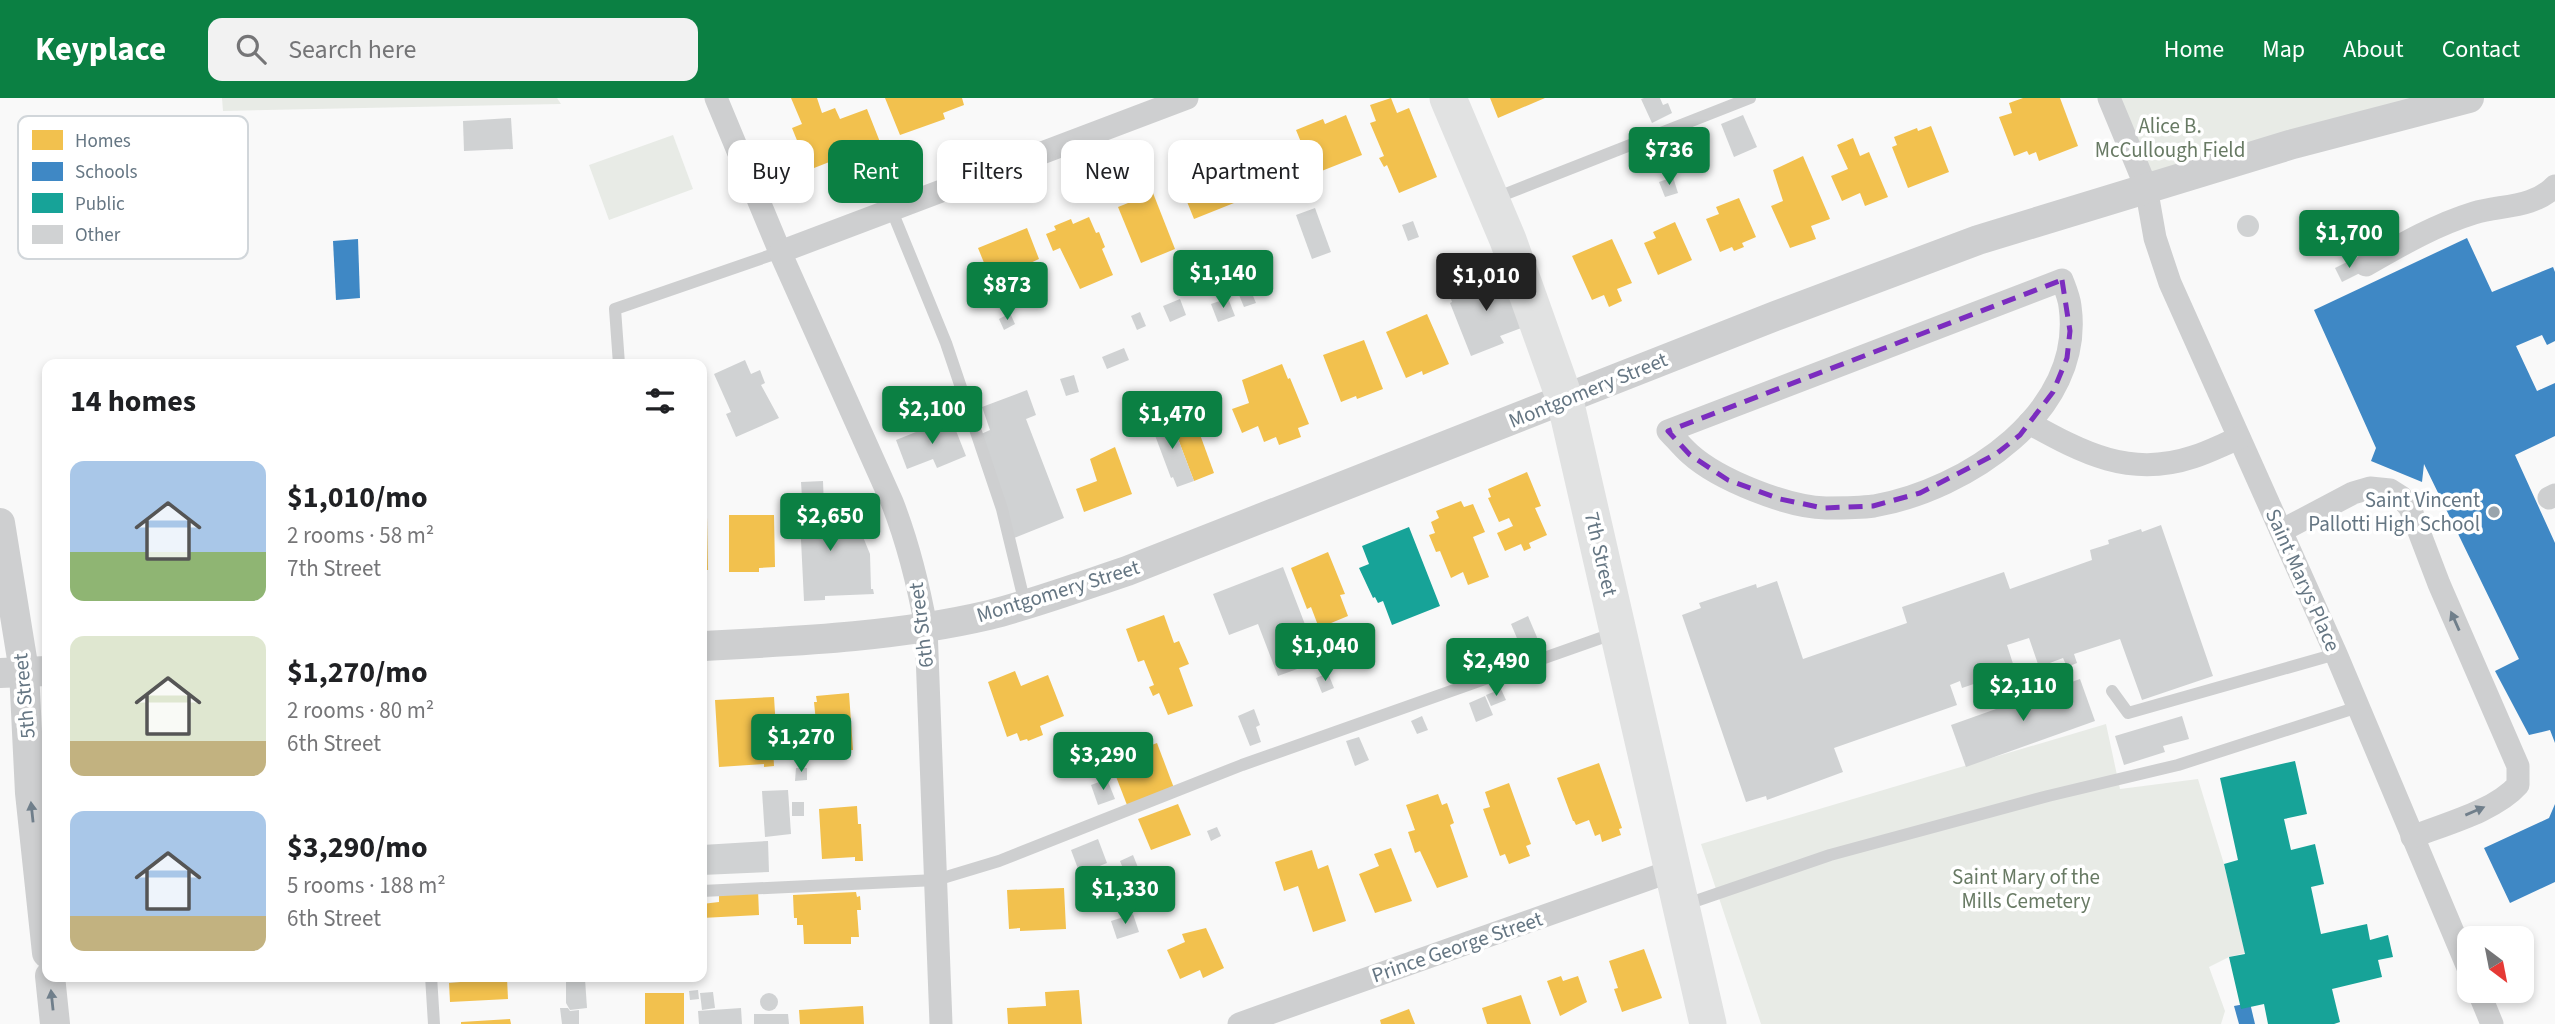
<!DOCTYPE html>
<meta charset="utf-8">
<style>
:root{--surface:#fff;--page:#f2f2f2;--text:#202124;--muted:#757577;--accent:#0b8043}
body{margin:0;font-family:"Source Sans 3",sans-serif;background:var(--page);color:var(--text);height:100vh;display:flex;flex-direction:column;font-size:26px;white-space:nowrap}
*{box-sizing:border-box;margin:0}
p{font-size:23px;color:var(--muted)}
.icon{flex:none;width:38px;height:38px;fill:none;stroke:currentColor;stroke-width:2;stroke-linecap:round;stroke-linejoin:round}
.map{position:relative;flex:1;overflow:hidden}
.drawer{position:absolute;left:42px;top:261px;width:665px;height:623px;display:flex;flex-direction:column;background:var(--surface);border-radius:14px;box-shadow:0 4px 10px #0003}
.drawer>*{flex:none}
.hud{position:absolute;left:728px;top:42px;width:665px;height:63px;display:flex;gap:14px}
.needle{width:46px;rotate:148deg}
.fabs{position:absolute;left:2457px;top:828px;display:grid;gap:14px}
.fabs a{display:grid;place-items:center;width:77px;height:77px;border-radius:14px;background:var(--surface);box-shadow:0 4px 10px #0003;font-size:35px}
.price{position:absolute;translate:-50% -60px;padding:0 16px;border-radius:7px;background:var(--accent);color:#fff;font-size:23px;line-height:46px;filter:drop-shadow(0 2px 4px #0008)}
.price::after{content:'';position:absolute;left:50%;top:42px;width:21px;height:16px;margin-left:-10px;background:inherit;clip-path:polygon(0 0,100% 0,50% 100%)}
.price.active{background:#222;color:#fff}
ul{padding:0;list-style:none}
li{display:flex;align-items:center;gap:21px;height:175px;padding:0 28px}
li span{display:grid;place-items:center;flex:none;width:196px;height:140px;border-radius:14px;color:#555}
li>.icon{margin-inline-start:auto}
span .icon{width:84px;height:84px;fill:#fffc;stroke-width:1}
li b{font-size:30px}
h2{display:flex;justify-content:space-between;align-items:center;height:84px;padding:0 28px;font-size:30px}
.tag{padding:0 24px;border-radius:14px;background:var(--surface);box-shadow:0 4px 10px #0003;font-size:24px;line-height:63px}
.tag.active{background:var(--accent);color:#fff}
header{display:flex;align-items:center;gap:42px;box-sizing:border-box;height:98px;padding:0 35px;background:var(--accent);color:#fff}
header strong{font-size:33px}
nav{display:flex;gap:38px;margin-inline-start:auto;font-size:24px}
.search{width:490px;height:63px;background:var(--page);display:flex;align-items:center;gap:18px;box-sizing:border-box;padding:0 24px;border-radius:14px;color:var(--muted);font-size:26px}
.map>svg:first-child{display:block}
.green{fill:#e8ebe6}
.homes{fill:#f2c14e}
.schools{fill:#3f88c5}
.public{fill:#17a398}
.building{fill:#d0d2d3}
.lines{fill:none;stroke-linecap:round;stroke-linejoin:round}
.service{stroke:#cecfd0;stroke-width:12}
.minor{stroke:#cecfd0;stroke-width:23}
.tertiary{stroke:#cecfd0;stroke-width:30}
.primary{stroke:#e1e2e2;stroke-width:37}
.oneway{fill:#707f8b}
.marked{fill:none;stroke:#7b2cbf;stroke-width:5;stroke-dasharray:14 9;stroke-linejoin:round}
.poi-dot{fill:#99a4ac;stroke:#fff;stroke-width:2.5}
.labels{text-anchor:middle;stroke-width:7;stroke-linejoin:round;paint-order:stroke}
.park-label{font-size:21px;fill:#687a64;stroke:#fff}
.street-label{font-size:21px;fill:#657683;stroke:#fff}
.poi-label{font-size:21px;fill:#657683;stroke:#fff;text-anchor:end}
.key{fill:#fff;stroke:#d1d6da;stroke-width:2}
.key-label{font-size:19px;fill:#657683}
</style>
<header>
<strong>Keyplace</strong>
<div class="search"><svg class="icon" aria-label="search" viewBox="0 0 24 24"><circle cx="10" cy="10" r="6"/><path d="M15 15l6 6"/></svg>Search here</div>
<nav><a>Home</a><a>Map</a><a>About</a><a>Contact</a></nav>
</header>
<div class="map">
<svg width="2555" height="926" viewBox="0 0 2555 926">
<rect width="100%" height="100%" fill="#f9f9f9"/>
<g class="green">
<polygon points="222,0 557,0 561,6 223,13"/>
<polygon points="2109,0 2475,0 2146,89"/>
<polygon points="673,37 693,91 609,122 589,67"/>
<polygon points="2106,626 2120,691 2198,681 2224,766 2245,855 2229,859 2209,869 2225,913 2221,926 1761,926 1701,746"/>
</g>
<g class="homes">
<polygon points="791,0 817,0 822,15 835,10 840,21 867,11 880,44 809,72 792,30 802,26"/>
<polygon points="885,0 962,0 964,7 943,15 945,21 900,37"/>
<polygon points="1391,0 1397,15 1409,10 1437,79 1399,95 1387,67 1384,69 1379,60 1384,58 1370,25 1376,23 1370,7"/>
<polygon points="1490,0 1545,0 1498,20"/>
<polygon points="2023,0 2060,0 2078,48 2039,63 2036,54 2029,57 2027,53 2014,58 1999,19 2012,15 2009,5"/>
<polygon points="1346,17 1362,57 1314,76 1296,32 1323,21 1325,26"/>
<polygon points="1931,28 1949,74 1908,90 1892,49 1897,47 1894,39 1917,30 1918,33"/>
<polygon points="1853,40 1860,58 1869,54 1888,99 1865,108 1860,95 1842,103 1831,78 1848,71 1837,47"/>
<polygon points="1249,51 1262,83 1246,89 1249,99 1194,121 1177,79"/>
<polygon points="1803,58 1830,121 1811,128 1816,141 1790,150 1771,108 1783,103 1773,72"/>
<polygon points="1153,95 1175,151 1141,165 1118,109"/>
<polygon points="1739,100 1756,139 1742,145 1744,149 1734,153 1732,149 1720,154 1706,121 1719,116 1716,109"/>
<polygon points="1089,119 1096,135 1099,134 1105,149 1102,151 1113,177 1080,191 1060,150 1053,153 1046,136 1056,132 1054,128 1071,121 1073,126"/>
<polygon points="1675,124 1692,162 1658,177 1644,145 1656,140 1653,134"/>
<polygon points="1027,130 1039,161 1028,166 1042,199 1004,214 978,150"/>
<polygon points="1612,141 1632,185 1617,191 1622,203 1609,209 1604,197 1592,202 1572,158"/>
<polygon points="1427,216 1449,266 1423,277 1422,273 1406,280 1386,234"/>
<polygon points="1364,242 1383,291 1357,301 1356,298 1341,304 1323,257"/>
<polygon points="1282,266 1288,281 1290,280 1309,326 1298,330 1301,339 1279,347 1276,339 1264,344 1258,328 1242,335 1232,311 1249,305 1242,282"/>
<polygon points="1190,309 1214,375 1194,383 1169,317"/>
<polygon points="1115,349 1132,396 1084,414 1076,391 1097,383 1090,361"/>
<polygon points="1527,374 1541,408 1535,410 1547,437 1529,445 1531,450 1524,453 1521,446 1505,453 1497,435 1513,428 1509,420 1499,424 1488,400 1491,399 1488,391"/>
<polygon points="1461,403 1464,409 1473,406 1485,434 1473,439 1489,479 1468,487 1463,474 1451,480 1440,453 1436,454 1429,437 1435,435 1431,424 1439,420 1436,413"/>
<polygon points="729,417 774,417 775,469 759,470 759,474 729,474"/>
<polygon points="707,419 708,472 702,472 702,420"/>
<polygon points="1328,454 1345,496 1340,497 1348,518 1319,530 1311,509 1307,511 1291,470"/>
<polygon points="1164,517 1174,545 1179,543 1189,566 1179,570 1193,608 1168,617 1159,595 1153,598 1149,589 1154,587 1144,562 1138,564 1126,531"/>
<polygon points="1015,573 1021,588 1048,577 1064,618 1040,628 1043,637 1028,643 1027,641 1020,643 1017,635 1007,639 988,584"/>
<polygon points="849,595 853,652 819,654 814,604 817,604 816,598"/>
<polygon points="774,599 777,647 773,648 774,668 764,669 764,666 719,669 715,602"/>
<polygon points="1157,645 1174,690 1127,707 1110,663"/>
<polygon points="1599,665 1622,730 1619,731 1621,737 1602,744 1600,736 1595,738 1589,722 1576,727 1574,723 1573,723 1557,680"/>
<polygon points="1509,685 1531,746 1526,748 1530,758 1509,766 1505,756 1500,758 1483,711 1490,709 1485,694"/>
<polygon points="1438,696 1442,707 1447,705 1454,725 1450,727 1468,779 1437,790 1420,753 1415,755 1408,734 1415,732 1406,707"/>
<polygon points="1178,706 1191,737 1151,752 1138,721"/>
<polygon points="857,708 858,726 861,726 863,763 855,763 855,759 822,761 819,711"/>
<polygon points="1391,750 1412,803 1375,815 1359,776 1379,768 1374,756"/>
<polygon points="1312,752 1318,771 1328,767 1346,823 1313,834 1298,788 1284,793 1275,764"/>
<polygon points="1064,790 1066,831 1020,833 1020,830 1009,831 1007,792"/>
<polygon points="758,791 759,817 702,820 702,806 719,804 719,792"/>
<polygon points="856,794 857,799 860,798 861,812 857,812 859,839 851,839 851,846 804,846 803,827 797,827 797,820 794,820 793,797"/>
<polygon points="1206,830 1224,870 1203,880 1200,872 1180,881 1167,852 1185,844 1182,836"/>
<polygon points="1644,851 1662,900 1622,914 1614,891 1618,890 1609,863"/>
<polygon points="1561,878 1563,883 1578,878 1587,904 1560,918 1547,883"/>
<polygon points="507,880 508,901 450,904 449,885"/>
<polygon points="1079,892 1082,926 1008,926 1007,910 1046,908 1045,894"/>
<rect x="645" y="895" width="39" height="31"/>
<polygon points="1521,897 1531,926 1487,926 1482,910"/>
<polygon points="863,908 864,926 800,926 799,912"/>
<polygon points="1409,911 1415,926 1381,926 1380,922"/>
<polygon points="510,921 511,926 461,926 461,924"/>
</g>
<g class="schools">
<polygon points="2467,140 2492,194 2553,169 2555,174 2555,243 2547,247 2542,237 2516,248 2537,293 2555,285 2555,338 2515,357 2555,445 2555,645 2550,632 2529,637 2495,573 2519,561 2424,366 2422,384 2371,363 2376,350 2314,212"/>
<polygon points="358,141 360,200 336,202 333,143"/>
<polygon points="2555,706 2555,784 2510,805 2484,750 2549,720"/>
<polygon points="2250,905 2255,926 2239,926 2234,908"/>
</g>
<g class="public">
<polygon points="1409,429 1440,508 1392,527 1383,503 1378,505 1375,499 1373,500 1359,470 1369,466 1362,448"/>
<polygon points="2295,663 2307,716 2284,721 2291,752 2315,746 2324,786 2311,789 2321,836 2367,826 2370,842 2388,837 2393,859 2378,862 2382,879 2332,891 2340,924 2334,926 2268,926 2264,906 2241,911 2229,859 2245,856 2224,766 2238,762 2220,680"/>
</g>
<g class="building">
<polygon points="1644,0 1660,0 1663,7 1668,5 1672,15 1652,25 1641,1"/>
<polygon points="1743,17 1757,49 1734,59 1721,26"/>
<polygon points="511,20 513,51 464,53 463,23"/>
<polygon points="1673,79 1678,95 1665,99 1659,84"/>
<polygon points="1315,110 1331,154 1312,161 1296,117"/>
<circle cx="2248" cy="128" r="11"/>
<polygon points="1413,123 1419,139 1408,143 1402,127"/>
<polygon points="2355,160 2362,174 2342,184 2335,170"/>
<polygon points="1503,174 1524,229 1500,238 1504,245 1471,258 1450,205 1452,204 1449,195"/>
<polygon points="1216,176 1221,188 1210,193 1204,181"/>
<polygon points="1251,193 1256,205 1244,209 1239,197"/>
<polygon points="1228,200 1235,218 1218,224 1211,206"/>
<polygon points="1180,201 1186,217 1170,224 1163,208"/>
<polygon points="1140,214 1146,228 1137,232 1131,218"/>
<polygon points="1010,215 1015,226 1004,232 999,221"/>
<polygon points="1124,250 1129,262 1107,271 1102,259"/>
<polygon points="745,262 751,276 760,272 765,285 761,287 779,320 736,339 726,316 731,314 714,276"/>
<polygon points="1074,277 1079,294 1066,298 1060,281"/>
<polygon points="1027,292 1036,317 1026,321 1064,420 1014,440 979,337 990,332 982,309"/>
<polygon points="1169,317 1194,383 1177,389 1173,379 1171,380 1150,324"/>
<polygon points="951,320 966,358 937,370 933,361 907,371 896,342"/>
<polygon points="823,383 825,436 861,434 870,456 871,491 873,491 874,496 825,498 825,502 804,503 799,401 802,400 801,384"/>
<polygon points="2161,427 2213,578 2142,602 2120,541 2074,556 2077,565 2067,569 2063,560 2039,569 2029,540 2007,547 2015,572 1962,590 1960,583 1950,587 1957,607 1834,650 1843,674 1767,702 1766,698 1746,704 1682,517 1701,510 1699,505 1756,486 1757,490 1777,483 1803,561 1907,525 1902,509 2004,474 2010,491 2092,462 2090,452 2109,446 2108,442 2141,431 2142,434"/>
<polygon points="1283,469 1319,563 1278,578 1258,526 1229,537 1213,496"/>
<polygon points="1528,518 1539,544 1522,552 1511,526"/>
<polygon points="1328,575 1334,590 1322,595 1316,580"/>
<polygon points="2080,581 2095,623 1966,669 1951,627"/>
<polygon points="1501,591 1506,602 1491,608 1486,597"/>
<polygon points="1485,598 1493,617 1476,624 1469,605"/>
<polygon points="1254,611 1260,627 1256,629 1261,644 1250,648 1238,618"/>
<polygon points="1422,618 1428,632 1417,636 1411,623"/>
<polygon points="2182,618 2189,641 2163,648 2165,654 2124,667 2115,638"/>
<polygon points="1359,639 1369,662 1355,668 1346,643"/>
<polygon points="796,670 807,670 807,682 795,683"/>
<polygon points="1107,681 1115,701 1098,707 1091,687"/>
<polygon points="788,692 791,736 765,739 762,693"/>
<rect x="792" y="704" width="12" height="14"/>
<polygon points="1217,729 1221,738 1211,743 1207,733"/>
<polygon points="1098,741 1107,765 1080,776 1071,752"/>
<polygon points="768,743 769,774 702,777 702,747"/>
<polygon points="1133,757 1141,777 1128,783 1120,763"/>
<polygon points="1133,816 1139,834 1117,841 1111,823"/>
<polygon points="585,881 587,910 570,912 566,905 566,882"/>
<polygon points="698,892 699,901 690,902 689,893"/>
<polygon points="713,894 715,910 702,912 700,895"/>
<circle cx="769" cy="904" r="9"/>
<polygon points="560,910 568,910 570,913 579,912 579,926 562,926"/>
<polygon points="741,910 742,926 699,926 698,913"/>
<polygon points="754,916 788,916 789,926 754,926"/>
</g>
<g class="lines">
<g class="service">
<polyline points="1493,101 1750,0"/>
<polyline points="892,113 946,245 1002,411 1025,506"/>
<polyline points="619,266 615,211 780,154"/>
<polyline points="2112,593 2128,615 2336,556"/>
<polyline points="702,793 936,782 999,763 1242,667 1615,535"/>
<polyline points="1684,807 1830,757 2048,698 2178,667 2358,609"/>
<polyline points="431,878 434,926"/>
</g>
<g class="minor">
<path d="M716,0L780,154L892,404C908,445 918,485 926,529L941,926"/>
<polyline points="2109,0 2146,89 2155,140 2170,185 2336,556 2469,872"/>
<polyline points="780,154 1187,0"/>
<path d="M2366,167C2401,147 2435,127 2474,115C2501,107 2534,110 2555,88"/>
<path d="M2062,182C2065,190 2069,199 2070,208C2085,314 1966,392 1874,408C1859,410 1841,410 1826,410C1787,409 1719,382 1690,356C1682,349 1675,340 1668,333Z"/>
<path d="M2029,325C2083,355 2130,380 2193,359C2209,354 2224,346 2239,340"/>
<polyline points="2549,400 2555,397"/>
<path d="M2281,433L2353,395L2370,390L2390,392L2401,399L2410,410L2439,486L2518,668V687C2495,713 2445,726 2412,739"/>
<polyline points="2478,892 2492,926"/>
<polyline points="1239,926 1674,772"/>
</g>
<g class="tertiary">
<polyline points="0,425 24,573 30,695 47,855"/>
<path d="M702,548C798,543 895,539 989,517C1036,505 1082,488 1127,473L1778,217L1978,142L2293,46L2469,0"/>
<polyline points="0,575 47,573"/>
<polyline points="50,878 55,926"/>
</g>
<polyline class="primary" points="1448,0 1508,142 1565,302 1708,926"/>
</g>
<defs><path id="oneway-solid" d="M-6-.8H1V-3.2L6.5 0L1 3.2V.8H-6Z" transform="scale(1.75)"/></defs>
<g class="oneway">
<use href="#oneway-solid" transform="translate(2455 523) rotate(-114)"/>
<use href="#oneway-solid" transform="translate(2475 713) rotate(-23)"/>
<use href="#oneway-solid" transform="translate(32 714) rotate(-96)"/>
<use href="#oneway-solid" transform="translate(52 902) rotate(-96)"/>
</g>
<path class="marked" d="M2062,182L2070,233L2067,260L2053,294L2020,337L1996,356L1920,395L1873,408L1823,410L1780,401L1728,382L1690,357L1668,333Z"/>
<circle class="poi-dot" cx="2494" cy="414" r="7"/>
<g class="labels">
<g class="park-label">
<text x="2170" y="35">Alice B.<tspan x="2170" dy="24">McCullough Field</tspan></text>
<text x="2026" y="786">Saint Mary of the<tspan x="2026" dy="24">Mills Cemetery</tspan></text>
</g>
<g class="street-label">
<text transform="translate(1588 292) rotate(-22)" y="7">Montgomery Street</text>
<text transform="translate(1601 456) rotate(77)" y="7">7th Street</text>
<text transform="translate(2303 482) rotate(66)" y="7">Saint Marys Place</text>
<text transform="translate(1058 493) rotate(-17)" y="7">Montgomery Street</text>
<text transform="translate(921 527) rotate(-97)" y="7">6th Street</text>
<text transform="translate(24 598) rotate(-95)" y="7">5th Street</text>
<text transform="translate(1457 849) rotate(-19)" y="7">Prince George Street</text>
</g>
<g class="poi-label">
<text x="2480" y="409">Saint Vincent<tspan x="2480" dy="24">Pallotti High School</tspan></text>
</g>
</g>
<rect x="18" y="18" width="230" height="143" rx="10" class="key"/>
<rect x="32" y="32" width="31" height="20" fill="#f2c14e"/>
<rect x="32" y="64" width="31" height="19" fill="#3f88c5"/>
<rect x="32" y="95" width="31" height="20" fill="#17a398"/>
<rect x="32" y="127" width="31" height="19" fill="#d0d2d3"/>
<g class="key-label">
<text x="75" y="49">Homes</text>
<text x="75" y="80">Schools</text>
<text x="75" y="112">Public</text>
<text x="75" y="143">Other</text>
</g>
</svg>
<div class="fabs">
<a><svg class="needle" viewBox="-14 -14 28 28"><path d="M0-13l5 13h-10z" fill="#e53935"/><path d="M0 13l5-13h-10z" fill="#757577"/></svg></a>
</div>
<b class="price" style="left:1669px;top:89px">$736</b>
<b class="price" style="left:2349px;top:172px">$1,700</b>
<b class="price" style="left:1223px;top:212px">$1,140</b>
<b class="price active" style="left:1486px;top:215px">$1,010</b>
<b class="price" style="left:1007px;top:224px">$873</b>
<b class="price" style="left:932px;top:348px">$2,100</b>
<b class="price" style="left:1172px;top:353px">$1,470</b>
<b class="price" style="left:830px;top:455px">$2,650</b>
<b class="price" style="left:1325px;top:585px">$1,040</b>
<b class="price" style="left:1496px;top:600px">$2,490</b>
<b class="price" style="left:2023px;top:625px">$2,110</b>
<b class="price" style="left:801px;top:676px">$1,270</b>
<b class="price" style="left:1103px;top:694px">$3,290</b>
<b class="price" style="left:1125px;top:828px">$1,330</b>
<div class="hud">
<a class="tag">Buy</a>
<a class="tag active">Rent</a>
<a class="tag">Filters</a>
<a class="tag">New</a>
<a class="tag">Apartment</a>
</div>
<section class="drawer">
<h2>14 homes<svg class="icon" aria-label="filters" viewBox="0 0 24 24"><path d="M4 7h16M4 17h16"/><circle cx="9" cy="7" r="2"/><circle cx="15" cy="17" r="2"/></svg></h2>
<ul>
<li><span style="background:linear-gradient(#a9c7e8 65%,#8fb573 0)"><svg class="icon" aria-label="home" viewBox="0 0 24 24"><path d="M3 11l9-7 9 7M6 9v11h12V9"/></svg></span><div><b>$1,010/mo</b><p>2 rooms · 58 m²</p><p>7th Street</p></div></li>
<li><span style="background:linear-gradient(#dfe7d0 75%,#c2b280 0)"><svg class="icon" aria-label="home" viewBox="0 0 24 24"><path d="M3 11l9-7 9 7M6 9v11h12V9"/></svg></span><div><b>$1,270/mo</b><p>2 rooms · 80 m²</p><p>6th Street</p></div></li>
<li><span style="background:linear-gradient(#a9c7e8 75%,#c2b280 0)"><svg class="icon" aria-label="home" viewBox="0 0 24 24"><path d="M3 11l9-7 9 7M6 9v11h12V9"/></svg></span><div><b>$3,290/mo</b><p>5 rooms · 188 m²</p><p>6th Street</p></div></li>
</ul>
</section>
</div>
